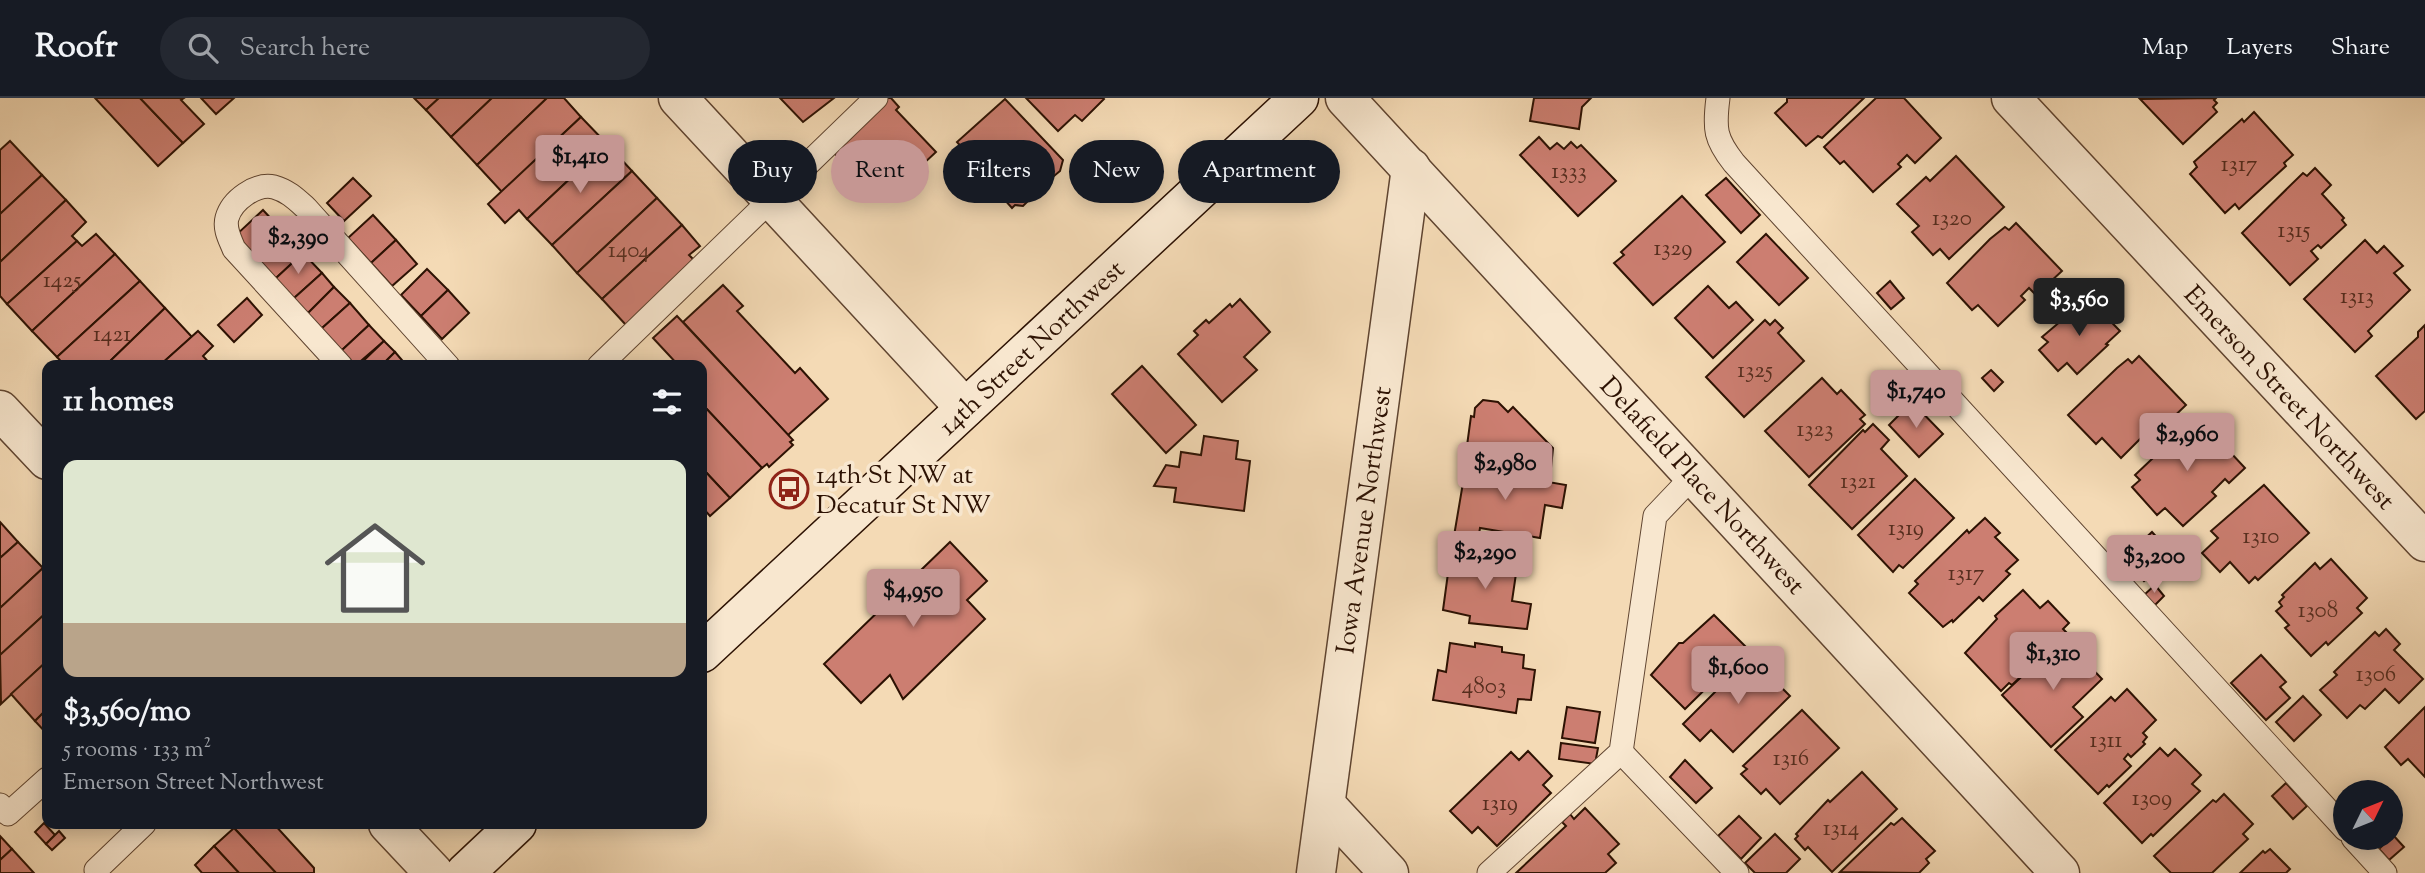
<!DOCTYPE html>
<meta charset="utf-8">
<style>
:root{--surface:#171b24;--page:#242831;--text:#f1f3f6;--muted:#9ea1a6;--line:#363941;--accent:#c59692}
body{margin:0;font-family:"Sorts Mill Goudy",serif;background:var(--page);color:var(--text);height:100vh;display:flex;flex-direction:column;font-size:26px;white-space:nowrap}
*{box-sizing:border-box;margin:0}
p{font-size:23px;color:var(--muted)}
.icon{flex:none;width:38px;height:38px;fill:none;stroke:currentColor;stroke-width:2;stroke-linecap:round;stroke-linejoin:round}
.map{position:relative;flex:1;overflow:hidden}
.sheet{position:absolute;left:42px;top:262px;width:665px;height:469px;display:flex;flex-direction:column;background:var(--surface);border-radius:14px;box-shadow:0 4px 18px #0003}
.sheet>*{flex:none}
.top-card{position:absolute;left:728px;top:42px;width:665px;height:63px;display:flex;gap:14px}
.needle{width:46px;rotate:47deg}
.tools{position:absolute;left:2333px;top:682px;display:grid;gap:14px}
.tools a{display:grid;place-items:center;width:70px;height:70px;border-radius:50%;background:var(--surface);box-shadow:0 4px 18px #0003;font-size:35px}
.price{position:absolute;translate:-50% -60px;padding:0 16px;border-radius:7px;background:var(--accent);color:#111;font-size:23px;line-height:46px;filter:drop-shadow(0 2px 4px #0008)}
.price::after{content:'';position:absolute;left:50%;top:42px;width:21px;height:16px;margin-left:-10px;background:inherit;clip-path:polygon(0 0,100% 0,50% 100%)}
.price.selected{background:#222;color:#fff}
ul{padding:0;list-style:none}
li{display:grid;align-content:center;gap:14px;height:371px;padding:0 21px}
li span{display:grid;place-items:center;height:217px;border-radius:14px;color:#555}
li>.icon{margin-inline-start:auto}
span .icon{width:126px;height:126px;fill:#fffc;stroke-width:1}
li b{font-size:30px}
h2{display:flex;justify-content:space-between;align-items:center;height:84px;padding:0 21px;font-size:30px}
.pill{padding:0 24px;border-radius:32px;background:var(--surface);box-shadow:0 4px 18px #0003;font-size:24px;line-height:63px}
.pill.selected{background:var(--accent);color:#111}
header{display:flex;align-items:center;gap:42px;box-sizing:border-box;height:98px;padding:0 35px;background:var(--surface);border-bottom:2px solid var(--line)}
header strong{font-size:33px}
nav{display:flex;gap:38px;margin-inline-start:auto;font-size:24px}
.search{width:490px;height:63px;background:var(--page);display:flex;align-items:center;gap:18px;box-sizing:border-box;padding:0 24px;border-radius:38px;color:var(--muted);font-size:26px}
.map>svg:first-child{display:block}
.building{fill:#cc7e71;stroke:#2d1203;stroke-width:2}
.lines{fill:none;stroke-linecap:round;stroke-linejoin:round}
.lane-casing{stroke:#5f4430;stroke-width:25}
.street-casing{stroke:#5f4430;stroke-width:41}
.secondary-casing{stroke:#2d1203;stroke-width:41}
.lane{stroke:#f8e7cf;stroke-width:23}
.street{stroke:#f8e7cf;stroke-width:38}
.secondary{stroke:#f8e7cf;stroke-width:38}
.labels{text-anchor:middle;stroke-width:7;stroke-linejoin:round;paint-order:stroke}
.number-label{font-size:23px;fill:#552d1e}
.street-label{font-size:26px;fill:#2d1203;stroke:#f8e7cf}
.poi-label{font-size:26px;fill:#2d1203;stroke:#f8e7cf;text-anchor:start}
</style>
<header>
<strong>Roofr</strong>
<div class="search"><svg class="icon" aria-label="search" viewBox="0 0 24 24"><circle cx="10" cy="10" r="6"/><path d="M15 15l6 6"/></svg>Search here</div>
<nav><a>Map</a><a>Layers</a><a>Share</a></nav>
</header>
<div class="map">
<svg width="2425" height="775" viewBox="0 0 2425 775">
<rect width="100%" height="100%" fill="#f4dab5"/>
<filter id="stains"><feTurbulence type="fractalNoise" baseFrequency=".00286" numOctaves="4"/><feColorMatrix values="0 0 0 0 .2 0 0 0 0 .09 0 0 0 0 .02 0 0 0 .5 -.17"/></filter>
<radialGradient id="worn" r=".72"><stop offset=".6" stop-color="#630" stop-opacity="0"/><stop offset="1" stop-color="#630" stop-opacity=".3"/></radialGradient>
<g class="building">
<polygon points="95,0 140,0 183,45 158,68"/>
<polygon points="140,0 184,0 181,2 204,26 183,45"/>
<polygon points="201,0 234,0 216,16"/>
<polygon points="414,0 439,0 426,12"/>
<polygon points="439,0 492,0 451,39 426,12"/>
<polygon points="492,0 547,0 477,67 451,39"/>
<polygon points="547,0 564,0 581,19 502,94 477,67"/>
<polygon points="780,0 834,0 803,24"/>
<polygon points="882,0 891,0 899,9 896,12 936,54 891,96 887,93 878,102 834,55"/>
<polygon points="1026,0 1103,0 1104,1 1082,23 1075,17 1058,33"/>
<polygon points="1534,0 1591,0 1582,9 1579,31 1530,23"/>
<polygon points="1787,0 1864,0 1822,40 1818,38 1806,48 1775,15 1787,4"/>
<polygon points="1876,0 1904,0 1941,40 1915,65 1907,57 1898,66 1901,69 1873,94 1844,63 1840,66 1824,49"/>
<polygon points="2216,0 2214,2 2217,5 2213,9 2217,14 2183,46 2140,1"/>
<polygon points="1005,1 1063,62 1060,73 1048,83 1041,83 1036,87 1035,96 1023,108 1015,107 1012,110 987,82 982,81 969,68 970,62 963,55 965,53 957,44"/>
<polygon points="2254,14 2293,57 2284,65 2286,68 2239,111 2235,106 2225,115 2190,76 2197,69 2194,64 2242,21 2244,24"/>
<polygon points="581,19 607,46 527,121 519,112 505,125 488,106"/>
<polygon points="1539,39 1550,51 1557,45 1564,51 1571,44 1577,50 1581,47 1616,83 1578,118 1520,57"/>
<polygon points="10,43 42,77 0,116 0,52"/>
<polygon points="607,46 632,73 552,147 527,121"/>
<polygon points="1956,58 2004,109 1949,161 1940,151 1933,157 1912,134 1919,128 1897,106 1926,79 1930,83"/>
<polygon points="2315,70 2331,87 2322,96 2344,120 2342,122 2346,127 2321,150 2318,147 2311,153 2318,161 2290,187 2242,135 2303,75 2307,78"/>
<polygon points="632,73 657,100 577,175 552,147"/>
<polygon points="42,77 66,102 0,164 0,116"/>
<polygon points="353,80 371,98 344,123 327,105"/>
<polygon points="1726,80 1760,117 1741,135 1706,97"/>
<polygon points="1682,98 1725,144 1653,207 1614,165 1624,157 1621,154"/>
<polygon points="657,100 682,127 602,201 577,175"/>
<polygon points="66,102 86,124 72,138 77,143 7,206 0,198 0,164"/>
<polygon points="263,112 286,137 258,163 235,138"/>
<polygon points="373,117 396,142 371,165 348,140"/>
<polygon points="2016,125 2062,173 2036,197 2029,190 2021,198 2025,202 1998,228 1978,207 1972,212 1947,185 1990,141 2005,129 2009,132"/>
<polygon points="682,127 700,148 689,157 695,163 626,227 602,201"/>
<polygon points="96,136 115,156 32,233 7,206 77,143 82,148"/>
<polygon points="1766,136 1808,180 1779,207 1737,164"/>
<polygon points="286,137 303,155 275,181 258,163"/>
<polygon points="396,142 417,166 392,188 371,165"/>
<polygon points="2365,142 2377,155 2384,148 2403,168 2394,175 2410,192 2368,233 2372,238 2355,254 2304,201"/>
<polygon points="303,155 322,175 293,201 275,181"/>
<polygon points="115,156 140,183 57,259 32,233"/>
<polygon points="427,171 448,192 421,218 401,197"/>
<polygon points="322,175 334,189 307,216 293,201"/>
<polygon points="140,183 165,210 105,268 65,268 57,259"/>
<polygon points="1890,183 1904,200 1891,211 1877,195"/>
<polygon points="723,187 743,208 737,213 795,275 800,270 828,301 788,337 683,224"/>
<polygon points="1708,188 1729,210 1736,204 1753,222 1713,260 1675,220"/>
<polygon points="334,189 350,205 321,231 307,216"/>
<polygon points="448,192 469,215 442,241 421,218"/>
<polygon points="247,200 262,217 234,244 218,227"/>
<polygon points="2088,200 2120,233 2106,246 2108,247 2077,276 2067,265 2058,273 2039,252 2048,244 2042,239"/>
<polygon points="1240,201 1270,234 1244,259 1257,272 1222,304 1178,256 1198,237 1194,233 1206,222 1209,225 1230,206 1232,209"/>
<polygon points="350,205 369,227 341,253 321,231"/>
<polygon points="165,210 192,239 159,268 105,268"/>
<polygon points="677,218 793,342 790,344 793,347 769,369 767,366 762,370 702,306 702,268 679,268 653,240"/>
<polygon points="1765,222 1770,227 1775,222 1783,230 1778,235 1804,263 1744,319 1706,279"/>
<polygon points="369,227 384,243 355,268 341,253"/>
<polygon points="2425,227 2425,313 2416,321 2376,278 2418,239 2418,234"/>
<polygon points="198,233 213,248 203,258 212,268 159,268"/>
<polygon points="384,243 395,254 381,268 358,268"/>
<polygon points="395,254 407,268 381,268"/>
<polygon points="2139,258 2186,307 2163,329 2155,321 2145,330 2147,334 2121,360 2102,340 2096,346 2068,317 2117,270 2128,261 2132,265"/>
<polygon points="1142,268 1196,327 1166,355 1112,296"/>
<polygon points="1991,272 2003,284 1994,293 1982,280"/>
<polygon points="1822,280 1837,296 1841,292 1865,317 1860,321 1865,326 1809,379 1765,333"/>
<polygon points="1483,302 1498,304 1508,314 1513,309 1553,350 1551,370 1477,360 1477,356 1466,355 1471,318 1474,319 1475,310"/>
<polygon points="1912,304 1943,336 1919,359 1889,327"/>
<polygon points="702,306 762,370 730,400 702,370"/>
<polygon points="2200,322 2245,370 2229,385 2225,381 2212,394 2216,398 2183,428 2165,410 2157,417 2132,389 2140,382 2135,377 2189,326 2192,329"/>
<polygon points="1873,326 1889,342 1881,351 1907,378 1852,431 1809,387 1863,332 1865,334"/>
<polygon points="1204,338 1238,343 1236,361 1250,363 1244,413 1174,404 1176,390 1154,388 1166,367 1179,369 1181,354 1201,357"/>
<polygon points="1466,367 1548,380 1548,384 1566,387 1562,410 1545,407 1540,440 1480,430 1478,442 1454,438"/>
<polygon points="702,370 730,400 710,418 702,409"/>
<polygon points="1915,381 1954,420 1903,470 1899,467 1893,474 1858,437"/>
<polygon points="2264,387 2309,435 2258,482 2255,479 2249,485 2230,464 2220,474 2202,455 2218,440 2211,433"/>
<polygon points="1985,420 2000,435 1995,439 2018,462 2006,473 2010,476 1983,503 1979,499 1953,524 1952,522 1943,529 1909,495 1918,486 1915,483 1967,432 1969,435"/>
<polygon points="0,424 18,444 0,460"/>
<polygon points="2152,434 2173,457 2144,483 2123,461"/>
<polygon points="18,444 43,470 0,510 0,460"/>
<polygon points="950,444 987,483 967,502 985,521 903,601 890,577 861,605 824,566"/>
<polygon points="1451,453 1518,462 1512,503 1531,506 1527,531 1469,525 1470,518 1443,512"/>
<polygon points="2331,461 2367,500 2357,510 2362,515 2328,547 2326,544 2311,558 2285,530 2289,527 2276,513 2282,508 2279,504 2284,499 2282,497 2315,465 2320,471"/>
<polygon points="43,470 47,475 47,514 0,557 0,510"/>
<polygon points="2155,487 2164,498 2154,508 2144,497"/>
<polygon points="2023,492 2040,510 2048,503 2069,525 2063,531 2067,535 2012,587 2009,585 2001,593 1965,555 1997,521 1995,518"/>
<polygon points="47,514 47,563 1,606 0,557"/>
<polygon points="1714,517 1747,550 1685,611 1651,577 1679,545 1683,545"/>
<polygon points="2386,531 2400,546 2394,552 2423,581 2399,605 2385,591 2365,611 2360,607 2347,620 2320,592 2337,577 2334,574 2375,534 2379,538"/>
<polygon points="2063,540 2102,581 2073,609 2083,619 2051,649 2002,597"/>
<polygon points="1450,545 1475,549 1475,545 1502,549 1502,554 1524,557 1523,570 1535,572 1531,602 1518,601 1516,615 1433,602 1438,572 1446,574"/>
<polygon points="2261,557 2286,584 2280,589 2290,600 2266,622 2231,585"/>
<polygon points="1753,561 1790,598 1733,654 1711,632 1700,643 1683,626 1742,567 1744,569"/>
<polygon points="47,563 47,611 35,623 11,596"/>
<polygon points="2127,591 2156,622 2143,635 2147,639 2143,644 2145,646 2131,659 2128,656 2124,661 2131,668 2109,689 2107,687 2098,696 2055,652 2111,599 2115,603"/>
<polygon points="2303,598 2321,617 2294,643 2276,624"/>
<polygon points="1567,609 1600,614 1595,645 1562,640"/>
<polygon points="2425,609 2425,679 2408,661 2401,667 2385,649"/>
<polygon points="47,611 47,636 35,623"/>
<polygon points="1802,612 1839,650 1780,706 1766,691 1761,696 1741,676 1747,671 1743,668"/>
<polygon points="1561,645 1598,650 1595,666 1559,661"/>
<polygon points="2160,650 2168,658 2175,651 2201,677 2192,686 2200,693 2153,738 2151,736 2142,745 2104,705"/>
<polygon points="1528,653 1552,678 1543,687 1551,695 1497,748 1478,729 1472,735 1450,713 1511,654 1519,662"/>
<polygon points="1685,662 1712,690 1696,705 1670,679"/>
<polygon points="1862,674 1897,711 1832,774 1808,749 1805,752 1795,741 1798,738 1796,736 1828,702 1830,704"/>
<polygon points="2286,685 2307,708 2293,721 2272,698"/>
<polygon points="2224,696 2253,726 2243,736 2248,741 2212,775 2171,775 2154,758 2213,702 2216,704"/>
<polygon points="1585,710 1619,746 1608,756 1616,765 1605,775 1516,775 1566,728 1562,724 1570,716 1574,721"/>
<polygon points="1739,718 1761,740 1741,761 1718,738"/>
<polygon points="1902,720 1935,753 1926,761 1929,765 1919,775 1840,774 1891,725 1894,727"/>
<polygon points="44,725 55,737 46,746 35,734"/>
<polygon points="238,726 274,726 314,770 314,775 276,775 234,730"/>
<polygon points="234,730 276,775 239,775 214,748"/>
<polygon points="59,733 65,740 52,752 46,746"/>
<polygon points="1775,736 1800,761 1786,775 1755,775 1745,765"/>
<polygon points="2393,737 2404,749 2389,762 2379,751"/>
<polygon points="0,738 12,751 0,762"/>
<polygon points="214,748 239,775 202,775 195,767"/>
<polygon points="12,751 34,775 0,775 0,762"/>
<polygon points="2270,751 2290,771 2286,775 2240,775 2263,753 2265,755"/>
</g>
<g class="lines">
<defs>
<g id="lane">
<path d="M1718,0C1714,31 1715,41 1734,65L2345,731"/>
<path d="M341,268L234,151C230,141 224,131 227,120C232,102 256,85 274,89C288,93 296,101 306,110L448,268"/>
<polyline points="599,268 876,0"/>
<polyline points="1621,654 1737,775"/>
<polyline points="0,707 8,716 47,681"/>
<polyline points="2353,740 2385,775"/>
<polyline points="96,772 144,726"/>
<polyline points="1489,775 1621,654 1655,418 1694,377"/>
</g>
<g id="street">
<polyline points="678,0 965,310"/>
<polyline points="1345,0 2060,775"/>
<polyline points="2011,0 2425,444"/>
<polyline points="0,312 47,362"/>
<polyline points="1326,707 1389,775"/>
<polyline points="388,726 434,775"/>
<polyline points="1316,775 1411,70"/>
</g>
<g id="secondary">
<polyline points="702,555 1299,0"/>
<polyline points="465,775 517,726"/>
</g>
</defs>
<use href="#lane" class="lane-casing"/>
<use href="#street" class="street-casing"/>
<use href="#secondary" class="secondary-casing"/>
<use href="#lane" class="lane"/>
<use href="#street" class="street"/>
<use href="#secondary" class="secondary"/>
</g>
<defs>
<symbol id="bus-ring" viewBox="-11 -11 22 22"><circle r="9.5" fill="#f8e7cf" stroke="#8f2418" stroke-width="1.5"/><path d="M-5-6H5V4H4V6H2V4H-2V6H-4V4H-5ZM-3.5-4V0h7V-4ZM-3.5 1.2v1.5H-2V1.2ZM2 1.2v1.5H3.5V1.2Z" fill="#8f2418"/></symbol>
</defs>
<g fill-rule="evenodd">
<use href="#bus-ring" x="767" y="369" width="44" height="44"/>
</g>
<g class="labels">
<g class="number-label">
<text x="2239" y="73">1317</text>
<text x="1569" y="80">1333</text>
<text x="1952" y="127">1320</text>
<text x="2294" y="139">1315</text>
<text x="1673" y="157">1329</text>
<text x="629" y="159">1404</text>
<text x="62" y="189">1425</text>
<text x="2357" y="205">1313</text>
<text x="112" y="243">1421</text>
<text x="1755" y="279">1325</text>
<text x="1815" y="338">1323</text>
<text x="1858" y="390">1321</text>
<text x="1906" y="437">1319</text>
<text x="2261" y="445">1310</text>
<text x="1966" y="482">1317</text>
<text x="2318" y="519">1308</text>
<text x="2376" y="583">1306</text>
<text x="1484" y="595">4803</text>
<text x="2106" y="649">1311</text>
<text x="1791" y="667">1316</text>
<text x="2152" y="707">1309</text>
<text x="1500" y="712">1319</text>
<text x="1841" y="737">1314</text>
</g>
<g class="street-label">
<text transform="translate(1031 249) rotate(-43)" y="9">14th Street Northwest</text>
<text transform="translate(2290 299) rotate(47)" y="9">Emerson Street Northwest</text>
<text transform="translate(1703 387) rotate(47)" y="9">Delafield Place Northwest</text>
<text transform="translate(1363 422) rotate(-82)" y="9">Iowa Avenue Northwest</text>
</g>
<g class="poi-label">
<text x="816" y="385">14th St NW at<tspan x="816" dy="30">Decatur St NW</tspan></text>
</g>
</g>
<rect width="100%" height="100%" filter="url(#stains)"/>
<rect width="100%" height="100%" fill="url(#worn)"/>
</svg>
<div class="tools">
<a><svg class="needle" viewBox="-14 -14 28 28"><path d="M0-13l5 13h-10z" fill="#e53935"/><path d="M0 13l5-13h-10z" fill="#9ea1a6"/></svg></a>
</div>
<b class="price" style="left:580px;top:97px">$1,410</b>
<b class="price" style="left:298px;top:178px">$2,390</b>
<b class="price selected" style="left:2079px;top:240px">$3,560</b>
<b class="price" style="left:1916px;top:332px">$1,740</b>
<b class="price" style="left:2187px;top:375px">$2,960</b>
<b class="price" style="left:1505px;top:404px">$2,980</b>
<b class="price" style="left:1485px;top:493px">$2,290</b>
<b class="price" style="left:2154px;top:497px">$3,200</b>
<b class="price" style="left:913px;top:531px">$4,950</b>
<b class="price" style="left:2053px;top:594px">$1,310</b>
<b class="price" style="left:1738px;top:608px">$1,600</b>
<div class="top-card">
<a class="pill">Buy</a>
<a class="pill selected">Rent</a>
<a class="pill">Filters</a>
<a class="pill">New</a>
<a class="pill">Apartment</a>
</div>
<section class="sheet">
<h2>11 homes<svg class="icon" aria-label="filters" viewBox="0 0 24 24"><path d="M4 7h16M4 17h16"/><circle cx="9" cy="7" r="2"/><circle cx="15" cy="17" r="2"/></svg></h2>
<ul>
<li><span style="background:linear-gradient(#dfe7d0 75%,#b9a48a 0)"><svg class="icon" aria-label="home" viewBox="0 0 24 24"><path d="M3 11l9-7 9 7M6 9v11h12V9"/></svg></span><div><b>$3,560/mo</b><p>5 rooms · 133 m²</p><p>Emerson Street Northwest</p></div></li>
</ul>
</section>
</div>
